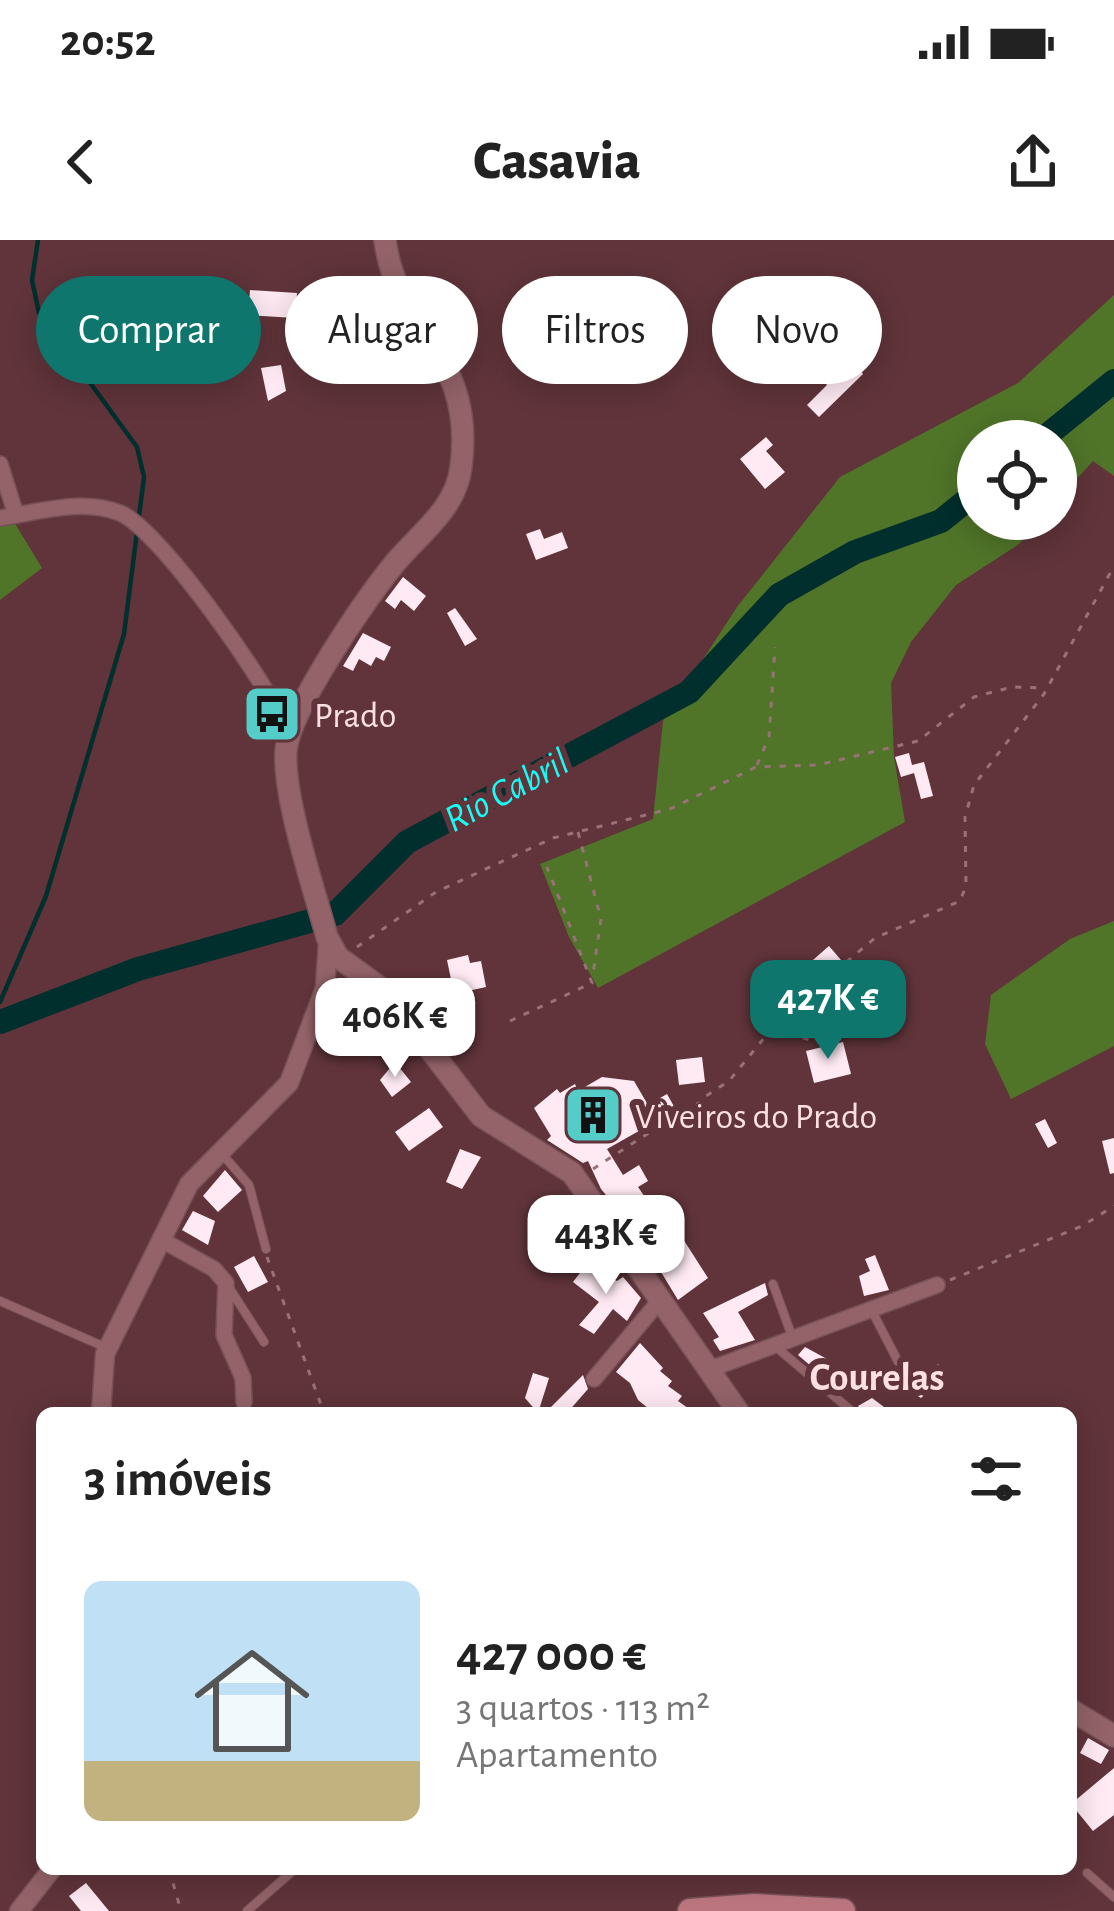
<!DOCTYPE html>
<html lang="pt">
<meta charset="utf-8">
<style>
:root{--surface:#fff;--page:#f6f6f6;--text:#222;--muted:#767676;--accent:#0f766e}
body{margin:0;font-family:"Alegreya Sans",sans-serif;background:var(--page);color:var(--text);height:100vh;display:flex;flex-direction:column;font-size:45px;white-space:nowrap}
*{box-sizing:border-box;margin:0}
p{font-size:39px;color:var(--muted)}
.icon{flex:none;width:66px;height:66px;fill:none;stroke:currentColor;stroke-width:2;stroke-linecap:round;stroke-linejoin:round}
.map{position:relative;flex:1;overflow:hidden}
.side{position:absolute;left:36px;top:1167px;width:1041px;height:468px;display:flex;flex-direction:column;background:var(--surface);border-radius:18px;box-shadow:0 6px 30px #0003}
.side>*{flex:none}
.top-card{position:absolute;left:36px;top:36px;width:1044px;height:108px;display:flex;gap:24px}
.buttons{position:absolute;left:957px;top:180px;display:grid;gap:24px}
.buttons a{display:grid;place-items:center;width:120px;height:120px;border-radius:50%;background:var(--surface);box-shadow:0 6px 30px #0003;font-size:60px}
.price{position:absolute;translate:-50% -102px;padding:0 27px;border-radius:24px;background:#fff;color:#222;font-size:39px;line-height:78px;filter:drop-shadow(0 3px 6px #0008)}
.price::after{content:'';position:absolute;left:50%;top:72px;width:36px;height:27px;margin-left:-18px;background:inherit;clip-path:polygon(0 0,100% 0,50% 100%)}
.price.current{background:var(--accent);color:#fff}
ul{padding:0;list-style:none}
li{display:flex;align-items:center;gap:36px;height:300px;padding:0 48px}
li span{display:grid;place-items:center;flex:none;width:336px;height:240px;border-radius:18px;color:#555}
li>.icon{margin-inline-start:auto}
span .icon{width:144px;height:144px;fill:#fffc;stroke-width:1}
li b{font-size:51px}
h2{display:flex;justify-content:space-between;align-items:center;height:144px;padding:0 48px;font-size:51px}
.tag{padding:0 42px;border-radius:54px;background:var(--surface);box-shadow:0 6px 30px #0003;font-size:42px;line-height:108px}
.tag.current{background:var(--accent);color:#fff}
.status{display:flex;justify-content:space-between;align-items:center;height:84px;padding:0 60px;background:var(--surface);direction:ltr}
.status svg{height:33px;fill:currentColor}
header{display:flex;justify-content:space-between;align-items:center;height:156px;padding:0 48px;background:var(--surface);font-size:54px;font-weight:800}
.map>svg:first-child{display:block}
.green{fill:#507529}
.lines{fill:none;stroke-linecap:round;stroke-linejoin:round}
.stream{stroke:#002f2d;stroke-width:4.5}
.river{stroke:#002f2d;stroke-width:24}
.building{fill:#ffeaf3}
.service-casing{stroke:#775157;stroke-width:10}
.minor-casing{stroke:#775157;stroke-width:18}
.tertiary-casing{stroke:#775157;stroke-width:21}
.secondary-casing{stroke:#775157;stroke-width:24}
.trunk-casing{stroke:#775157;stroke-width:27}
.path{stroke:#987277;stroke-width:3;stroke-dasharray:6 9;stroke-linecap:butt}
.service{stroke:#936369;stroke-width:8}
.minor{stroke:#936369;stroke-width:15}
.tertiary{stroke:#936369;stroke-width:18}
.secondary{stroke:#936369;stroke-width:21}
.trunk{stroke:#bc7680;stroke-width:24}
.labels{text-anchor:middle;stroke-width:12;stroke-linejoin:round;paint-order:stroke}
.poi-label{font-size:36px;fill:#fde0e3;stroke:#60343a;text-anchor:start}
.water-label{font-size:39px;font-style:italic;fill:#16fdf6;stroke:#60343a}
.neighbourhood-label{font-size:39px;font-weight:bold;fill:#fde0e3;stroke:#60343a}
</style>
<div class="status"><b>20:52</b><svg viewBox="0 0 49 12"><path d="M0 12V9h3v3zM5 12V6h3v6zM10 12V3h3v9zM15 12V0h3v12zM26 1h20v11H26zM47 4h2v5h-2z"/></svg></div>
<header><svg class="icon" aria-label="back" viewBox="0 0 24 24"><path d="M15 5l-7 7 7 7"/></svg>Casavia<svg class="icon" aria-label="share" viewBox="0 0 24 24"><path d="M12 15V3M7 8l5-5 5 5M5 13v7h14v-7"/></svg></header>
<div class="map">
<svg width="1114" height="1671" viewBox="0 0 1114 1671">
<rect width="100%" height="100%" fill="#60343a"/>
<g class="green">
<polygon points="1114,55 1114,236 1093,221 1056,262 1056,201 978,201 978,279 1041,279 1019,304 956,345 911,402 891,443 894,517 905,582 598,748 569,697 540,624 653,579 663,481 737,367 840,237 1018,143"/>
<polygon points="14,282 42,328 0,360 0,284"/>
<polygon points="1114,681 1114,806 1011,859 985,804 991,755 1070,699"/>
</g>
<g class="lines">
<polyline class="stream" points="0,762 46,656 124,394 144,237 137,207 39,73 32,40 38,0"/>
<g class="river">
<polyline points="1040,201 1114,141"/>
<polyline points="0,782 138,729 335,674 407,602 689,452 779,355 855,312 941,281 978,251"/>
</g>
</g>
<g class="building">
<polygon points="250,50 297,53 295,78 248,75"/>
<polygon points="317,96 350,99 347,130 314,127"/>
<polygon points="841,101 863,134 819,177 807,165 827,145 812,128"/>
<polygon points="281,125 286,151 268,161 261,128"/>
<polygon points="766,197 773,205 766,211 785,232 765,249 740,219"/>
<polygon points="540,289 544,299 562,292 568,308 536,320 526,294"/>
<polygon points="403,337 426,356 414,371 401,360 395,369 385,361"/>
<polygon points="455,368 477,399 465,406 447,373"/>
<polygon points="363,393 391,407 384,421 376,417 371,426 359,419 353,431 343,426"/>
<polygon points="909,513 912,525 924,522 933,556 921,559 914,533 901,537 895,517"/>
<polygon points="829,706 841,720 802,753 790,740"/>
<polygon points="468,715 470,723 481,721 486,747 454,754 447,720"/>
<polygon points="843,802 851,834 814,843 806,811"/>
<polygon points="702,817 705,842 679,845 676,820"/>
<polygon points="395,822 411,842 392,857 380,840"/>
<polygon points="602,837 634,841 648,865 667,854 676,870 607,909 623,935 639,925 648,941 638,947 669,992 676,988 708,1038 678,1060 638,994 601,949 588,921 583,923 547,900 551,896 534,868 557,849 560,853 575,844 578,851"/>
<polygon points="429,868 443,887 409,911 395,892"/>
<polygon points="1045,879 1057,903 1048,908 1035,884"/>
<polygon points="1114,898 1114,933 1110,934 1102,901"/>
<polygon points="460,909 481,917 462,949 446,942"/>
<polygon points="225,930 242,950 218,972 203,956"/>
<polygon points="193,971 215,981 208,1005 182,990"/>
<polygon points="875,1015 889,1050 864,1056 859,1036 870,1031 865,1019"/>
<polygon points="254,1016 268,1042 248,1052 234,1027"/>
<polygon points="586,1025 617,1041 623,1037 641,1058 627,1081 613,1069 594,1094 579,1085 599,1062 573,1042"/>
<polygon points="765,1043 768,1055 738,1072 755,1100 720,1111 713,1100 719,1097 703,1073"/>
<polygon points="640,1103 663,1128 660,1131 672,1141 668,1146 682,1156 678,1161 695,1173 654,1173 638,1160 630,1143 616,1132"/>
<polygon points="805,1107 827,1119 819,1133 798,1115"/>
<polygon points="938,1124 944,1136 921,1158 918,1156"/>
<polygon points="533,1133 549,1138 538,1173 525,1158"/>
<polygon points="583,1135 588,1149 567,1173 545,1173"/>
<polygon points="872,1158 892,1173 862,1173 858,1166"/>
<polygon points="1088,1498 1109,1510 1101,1524 1080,1513"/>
<polygon points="1114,1528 1114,1575 1093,1591 1071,1564"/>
<polygon points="86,1643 109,1671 81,1671 69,1656"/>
</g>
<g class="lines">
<defs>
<g id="service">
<polyline points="223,915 249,945 266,1009"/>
<polyline points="773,1044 793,1099"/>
<polyline points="230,1049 264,1102"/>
<polyline points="0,1061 107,1108"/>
<polyline points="872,1071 906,1137"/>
<polyline points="776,1107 854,1173"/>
<polyline points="1087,1633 1114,1657"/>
<polyline points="247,1671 295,1629"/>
</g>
<g id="minor">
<polyline points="0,224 16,275"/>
<path d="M0,278C40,272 81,258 120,273C159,288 273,451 289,494"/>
<polyline points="160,999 214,1029 226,1043 224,1095 243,1138 244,1162"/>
<polyline points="708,1130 937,1045"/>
<polyline points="594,1139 661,1059"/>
</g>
<g id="tertiary">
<polyline points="101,1173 105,1114 189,944 289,843 325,748 328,702"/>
<polyline points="19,1671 52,1629"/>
</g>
<g id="secondary">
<path d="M385,0C396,91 476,113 461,227C456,269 420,293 395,323C367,357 289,470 286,511C283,557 314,649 327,697L338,717L386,752L481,876L572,933L739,1173"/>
<polyline points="1071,1470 1114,1496"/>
</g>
<polyline id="trunk" points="690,1671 754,1666 843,1671"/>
</defs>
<use href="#service" class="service-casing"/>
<use href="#minor" class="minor-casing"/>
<use href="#tertiary" class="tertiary-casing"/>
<use href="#secondary" class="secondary-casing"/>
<use href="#trunk" class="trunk-casing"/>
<g class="path">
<polyline points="757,525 769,497 775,407"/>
<polyline points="578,592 601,679 593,734"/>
<polyline points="357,707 436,652 553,598 670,569 756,527 818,525 918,501 974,457 1012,447 1045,448"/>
<polyline points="510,781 592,743 547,627"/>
<polyline points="774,789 813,801"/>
<polyline points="593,929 729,841 782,776 875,698 960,661 966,646 965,577 974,545 1044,454 1114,326"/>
<polyline points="267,1017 324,1173"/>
<polyline points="950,1040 1082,986 1114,966"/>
<polyline points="169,1629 181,1671"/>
</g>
<use href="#service" class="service"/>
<use href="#minor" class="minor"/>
<use href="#tertiary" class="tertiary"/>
<use href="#secondary" class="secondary"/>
<use href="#trunk" class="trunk"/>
</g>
<defs>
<symbol id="bus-square" viewBox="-11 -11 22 22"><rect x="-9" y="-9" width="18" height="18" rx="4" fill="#54cdc8" stroke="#60343a"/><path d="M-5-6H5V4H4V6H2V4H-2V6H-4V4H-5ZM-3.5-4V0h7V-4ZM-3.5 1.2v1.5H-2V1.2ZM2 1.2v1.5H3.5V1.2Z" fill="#111"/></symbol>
<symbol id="building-square" viewBox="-11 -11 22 22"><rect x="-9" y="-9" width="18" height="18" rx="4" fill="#54cdc8" stroke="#60343a"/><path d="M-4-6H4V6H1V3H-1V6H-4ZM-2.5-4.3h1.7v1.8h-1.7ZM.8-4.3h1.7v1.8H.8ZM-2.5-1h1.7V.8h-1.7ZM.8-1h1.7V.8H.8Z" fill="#111"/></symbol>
</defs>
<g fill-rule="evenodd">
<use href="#bus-square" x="239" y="441" width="66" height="66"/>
<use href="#building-square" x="560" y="842" width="66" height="66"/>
</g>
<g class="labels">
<g class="poi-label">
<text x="314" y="487">Prado</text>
<text x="635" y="888">Viveiros do Prado</text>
</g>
<g class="water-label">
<text transform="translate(506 549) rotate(-28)" y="14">Rio Cabril</text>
</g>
<g class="neighbourhood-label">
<text x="877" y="1150">Courelas</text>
</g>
</g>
</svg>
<div class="buttons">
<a><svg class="icon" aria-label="locate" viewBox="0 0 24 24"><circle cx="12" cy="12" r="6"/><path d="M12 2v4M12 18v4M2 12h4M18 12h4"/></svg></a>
</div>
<b class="price current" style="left:828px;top:822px">427K €</b>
<b class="price" style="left:395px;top:840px">406K €</b>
<b class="price" style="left:606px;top:1057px">443K €</b>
<div class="top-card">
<a class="tag current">Comprar</a>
<a class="tag">Alugar</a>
<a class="tag">Filtros</a>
<a class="tag">Novo</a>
</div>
<section class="side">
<h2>3 imóveis<svg class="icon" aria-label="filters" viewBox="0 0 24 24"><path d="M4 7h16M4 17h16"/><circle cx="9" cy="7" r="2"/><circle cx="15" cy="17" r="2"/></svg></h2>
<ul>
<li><span style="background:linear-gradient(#bfe0f5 75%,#c2b280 0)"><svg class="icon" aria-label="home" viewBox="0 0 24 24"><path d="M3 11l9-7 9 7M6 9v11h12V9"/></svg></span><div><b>427 000 €</b><p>3 quartos · 113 m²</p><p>Apartamento</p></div></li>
</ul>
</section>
</div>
